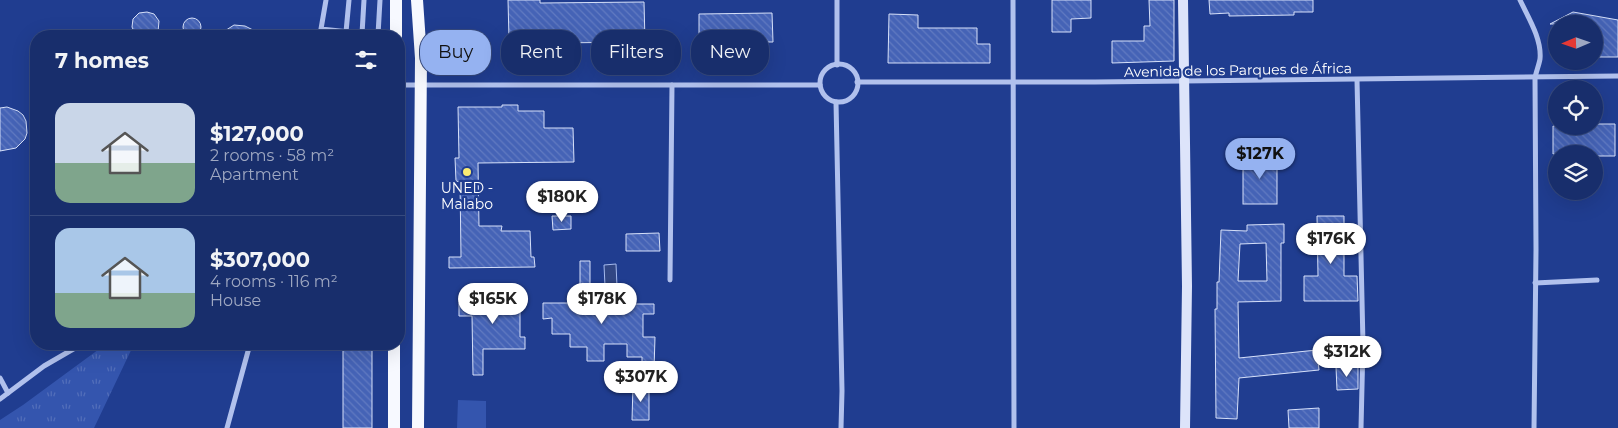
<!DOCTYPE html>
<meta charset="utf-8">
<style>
:root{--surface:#182e6c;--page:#213672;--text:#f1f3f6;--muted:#9fa8c2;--line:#364a7f;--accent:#95b2f1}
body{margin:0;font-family:Montserrat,sans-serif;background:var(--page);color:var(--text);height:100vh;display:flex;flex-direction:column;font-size:19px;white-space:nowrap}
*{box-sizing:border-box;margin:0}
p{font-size:16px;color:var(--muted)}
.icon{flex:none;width:28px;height:28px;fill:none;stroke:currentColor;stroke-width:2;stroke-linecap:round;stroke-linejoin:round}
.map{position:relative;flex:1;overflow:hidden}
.drawer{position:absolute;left:30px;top:30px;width:375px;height:320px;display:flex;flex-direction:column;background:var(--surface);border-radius:20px;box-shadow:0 5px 20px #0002,0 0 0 1px var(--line)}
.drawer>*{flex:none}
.top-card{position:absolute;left:420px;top:30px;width:475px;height:45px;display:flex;gap:10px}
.needle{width:32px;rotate:268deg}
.buttons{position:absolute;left:1548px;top:15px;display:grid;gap:10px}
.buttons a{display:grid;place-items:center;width:55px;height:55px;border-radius:50%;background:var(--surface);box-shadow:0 5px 20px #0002,0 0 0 1px var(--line);font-size:25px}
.price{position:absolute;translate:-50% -42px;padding:0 11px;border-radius:18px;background:#fff;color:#222;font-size:16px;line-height:32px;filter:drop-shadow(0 1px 2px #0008)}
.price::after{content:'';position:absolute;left:50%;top:30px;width:15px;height:11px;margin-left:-8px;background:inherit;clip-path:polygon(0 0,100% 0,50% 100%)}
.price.active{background:var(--accent);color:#111}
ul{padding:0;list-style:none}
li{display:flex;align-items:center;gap:15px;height:125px;padding:0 25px}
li+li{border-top:1px solid var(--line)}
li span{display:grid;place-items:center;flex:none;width:140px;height:100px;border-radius:15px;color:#555}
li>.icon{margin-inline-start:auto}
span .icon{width:60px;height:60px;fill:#fffc;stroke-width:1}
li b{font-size:21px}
h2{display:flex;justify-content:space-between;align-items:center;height:60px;padding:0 25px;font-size:21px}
.pill{padding:0 18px;border-radius:20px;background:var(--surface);box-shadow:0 5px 20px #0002,0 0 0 1px var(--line);font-size:18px;line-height:45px}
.pill.active{background:var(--accent);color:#111}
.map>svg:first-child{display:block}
.grass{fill:url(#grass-tufts)}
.garden{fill:#3455ae}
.water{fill:#314684;stroke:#a5baee}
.building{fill:url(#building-back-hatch);stroke:#d6e0f9;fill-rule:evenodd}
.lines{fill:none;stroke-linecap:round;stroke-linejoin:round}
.street{stroke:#b1c1ed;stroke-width:5}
.secondary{stroke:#dde4fa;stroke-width:10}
.primary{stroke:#f7f9ff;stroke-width:12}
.poi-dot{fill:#faeb72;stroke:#203d90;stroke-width:2}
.labels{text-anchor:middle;stroke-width:4.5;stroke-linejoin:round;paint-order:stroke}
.street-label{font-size:14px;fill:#fff;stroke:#203d90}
.poi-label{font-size:14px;fill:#fff;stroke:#203d90}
</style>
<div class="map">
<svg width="1618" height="428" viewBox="0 0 1618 428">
<defs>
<pattern id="grass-tufts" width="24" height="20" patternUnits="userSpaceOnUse" patternTransform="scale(1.25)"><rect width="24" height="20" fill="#3455ae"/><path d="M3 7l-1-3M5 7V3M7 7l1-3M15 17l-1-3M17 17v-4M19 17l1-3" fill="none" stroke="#526eba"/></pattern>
<pattern id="building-back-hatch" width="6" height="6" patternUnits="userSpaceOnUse" patternTransform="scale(1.25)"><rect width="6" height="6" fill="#4563b6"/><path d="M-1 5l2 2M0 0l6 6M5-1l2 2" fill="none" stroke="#617ac1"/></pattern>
</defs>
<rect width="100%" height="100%" fill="#203d90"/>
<polygon class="grass" points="106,344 134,344 94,428 0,428 0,420 23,405"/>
<polygon class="garden" points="458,400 486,401 486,428 457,428"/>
<polygon class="water" points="616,264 617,286 605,286 604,265"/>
<g class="building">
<polygon points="508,0 540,0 540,3 644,2 645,42 553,43 553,38 509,39"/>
<polygon points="1052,0 1091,0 1091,18 1071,19 1071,32 1052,32"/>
<polygon points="1149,0 1174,0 1174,61 1112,63 1112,41 1144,41 1144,26 1150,26"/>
<polygon points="1209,0 1313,0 1313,12 1294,12 1294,15 1229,16 1229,13 1210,14"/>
<polygon points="147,12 154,14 159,21 158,32 155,36 136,36 132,27 133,19 139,13"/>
<polygon points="1573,12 1618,20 1618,57 1594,57 1594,24 1550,24"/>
<polygon points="772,13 773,42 699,42 699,14"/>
<polygon points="889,14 918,15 918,28 977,28 977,44 990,44 990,63 888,63"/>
<circle cx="192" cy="27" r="9"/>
<polygon points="234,25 245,26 265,36 217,36"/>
<polygon points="502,105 518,105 518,111 544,111 544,128 573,128 574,162 478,163 479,226 502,226 501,231 530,231 531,257 534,257 535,267 449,268 449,257 461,257 460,182 456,181 455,158 459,158 458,107 502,107"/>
<polygon points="7,107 18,111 23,115 26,121 27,133 25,139 16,148 0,151 0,108"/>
<polygon points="1594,124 1615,124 1615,156 1594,156 1594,154 1553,154 1553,126 1594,126"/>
<rect x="1243" y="157" width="34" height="47"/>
<polygon points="552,216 571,216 571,229 553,230"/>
<polygon points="1317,216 1344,216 1344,276 1357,276 1358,301 1304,301 1304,276 1318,276"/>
<path d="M1284,224V243H1281V301L1238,302L1239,358L1317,350L1319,370L1239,378L1237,419L1216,418L1215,309H1217V282H1219L1221,230L1247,231V225ZM1266,243L1267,281H1238L1240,244Z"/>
<polygon points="659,233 660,251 626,251 626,234"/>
<polygon points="580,261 590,261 590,304 600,304 601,314 625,314 625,304 654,304 654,314 643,314 643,337 655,337 654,369 642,369 642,357 627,357 627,344 604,344 604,361 587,361 587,347 570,347 570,334 552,334 552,318 543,319 543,303 580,303"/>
<polygon points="468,292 487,292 487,297 525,297 525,307 520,307 520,337 525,337 525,349 483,349 483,375 473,375 472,316 459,316 459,303 468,303"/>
<rect x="343" y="344" width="29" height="84"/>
<polygon points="1358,366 1358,389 1337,390 1336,367"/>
<polygon points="633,385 649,385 649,420 632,420"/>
<polygon points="1319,408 1319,428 1289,428 1288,410"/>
</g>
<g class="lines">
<g class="street">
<polyline points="326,0 321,29 387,36"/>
<polyline points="1013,0 1014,428"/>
<path d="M1520,0C1528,17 1542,39 1540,59C1539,65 1536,72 1535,78L1536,250L1534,428"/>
<polyline points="346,32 349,0"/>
<polyline points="362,34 364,0"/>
<polyline points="378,35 380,0"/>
<circle cx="839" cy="83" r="19"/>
<polyline points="837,65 837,0"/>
<polyline points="1357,80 1363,344 1361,428"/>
<polyline points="857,82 1095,82 1618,76"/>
<polyline points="399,85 820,85"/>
<polyline points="836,102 842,391 841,428"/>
<polyline points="670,280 672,85"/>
<polyline points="1535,283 1597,280"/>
<polyline points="0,378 8,393 44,366 82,344"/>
<polyline points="0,399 8,393"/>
<polyline points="227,428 250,344"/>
</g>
<polyline class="secondary" points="1183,0 1187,286 1185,428"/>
<g class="primary">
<polyline points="417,0 421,58 418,428"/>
<polyline points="396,36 396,0"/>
<polyline points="394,428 394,344"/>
</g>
</g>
<circle class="poi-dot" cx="467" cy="172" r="5"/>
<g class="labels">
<g class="street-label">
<text transform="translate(1238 70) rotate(-1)" y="5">Avenida de los Parques de África</text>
</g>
<g class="poi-label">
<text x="467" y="193">UNED -<tspan x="467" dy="16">Malabo</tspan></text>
</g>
</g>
</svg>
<div class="buttons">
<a><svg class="needle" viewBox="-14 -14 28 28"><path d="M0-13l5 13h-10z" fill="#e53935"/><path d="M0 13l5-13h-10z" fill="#9fa8c2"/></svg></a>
<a><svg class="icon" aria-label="locate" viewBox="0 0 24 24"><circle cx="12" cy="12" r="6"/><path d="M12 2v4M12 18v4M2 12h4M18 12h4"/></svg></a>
<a><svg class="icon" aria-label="layers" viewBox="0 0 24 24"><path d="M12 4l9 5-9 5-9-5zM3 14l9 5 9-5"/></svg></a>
</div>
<b class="price active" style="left:1260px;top:180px">$127K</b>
<b class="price" style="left:562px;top:223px">$180K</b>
<b class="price" style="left:1331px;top:265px">$176K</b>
<b class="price" style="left:493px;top:325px">$165K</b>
<b class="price" style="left:602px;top:325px">$178K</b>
<b class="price" style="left:1347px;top:378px">$312K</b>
<b class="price" style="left:641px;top:403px">$307K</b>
<div class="top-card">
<a class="pill active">Buy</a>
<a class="pill">Rent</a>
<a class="pill">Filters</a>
<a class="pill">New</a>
</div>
<section class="drawer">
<h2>7 homes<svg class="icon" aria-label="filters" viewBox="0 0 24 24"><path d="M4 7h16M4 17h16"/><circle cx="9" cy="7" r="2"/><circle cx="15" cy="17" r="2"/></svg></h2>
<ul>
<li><span style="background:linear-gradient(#c9d6e8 60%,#7fa58c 0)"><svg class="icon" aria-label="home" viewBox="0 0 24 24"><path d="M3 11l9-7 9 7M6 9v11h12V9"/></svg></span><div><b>$127,000</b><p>2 rooms · 58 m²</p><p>Apartment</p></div></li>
<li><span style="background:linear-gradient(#a9c7e8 65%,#7fa58c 0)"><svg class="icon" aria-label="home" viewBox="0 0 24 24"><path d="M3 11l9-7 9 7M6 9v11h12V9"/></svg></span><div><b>$307,000</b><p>4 rooms · 116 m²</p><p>House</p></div></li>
</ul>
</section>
</div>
